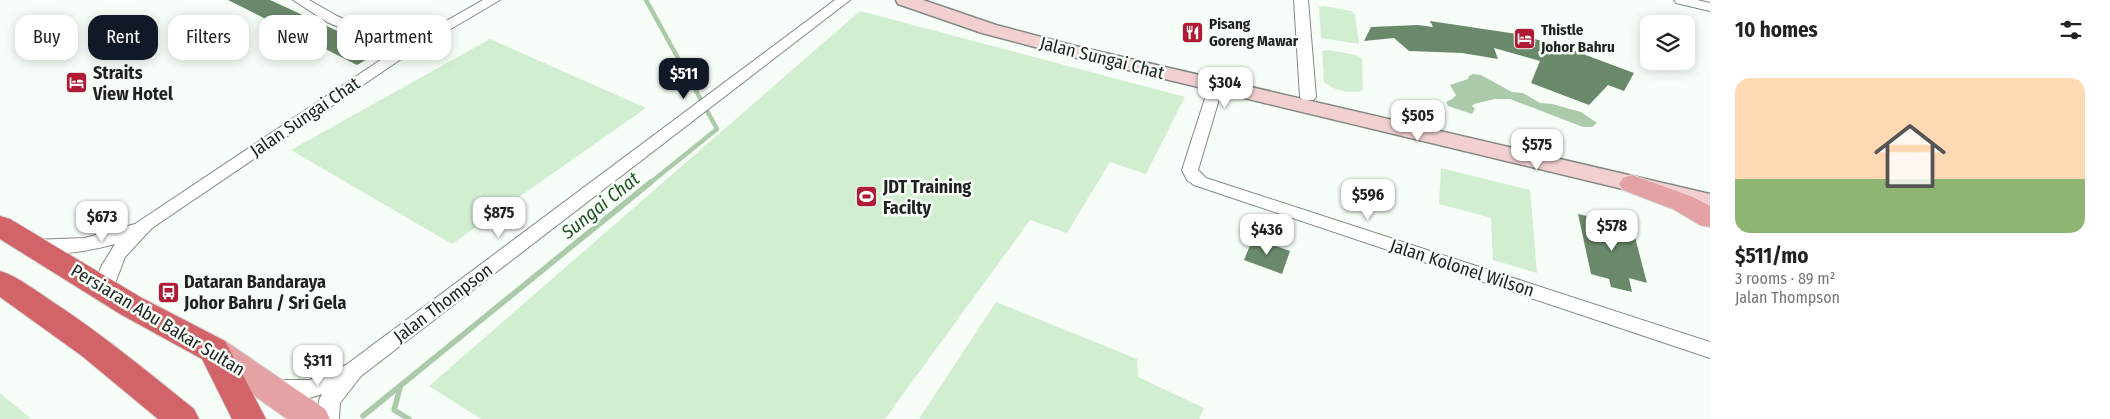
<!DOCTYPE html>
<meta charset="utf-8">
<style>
:root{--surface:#fff;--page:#f2f2f2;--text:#222;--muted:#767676;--accent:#111827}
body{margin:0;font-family:"Fira Sans Condensed",sans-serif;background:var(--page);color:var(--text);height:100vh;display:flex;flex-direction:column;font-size:19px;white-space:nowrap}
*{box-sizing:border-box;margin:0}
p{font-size:16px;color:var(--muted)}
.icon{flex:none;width:28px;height:28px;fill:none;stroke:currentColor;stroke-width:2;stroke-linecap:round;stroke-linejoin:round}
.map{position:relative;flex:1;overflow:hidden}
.side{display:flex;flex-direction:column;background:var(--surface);width:400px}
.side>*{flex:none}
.top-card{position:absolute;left:15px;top:15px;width:475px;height:45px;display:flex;gap:10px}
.tools{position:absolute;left:1640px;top:15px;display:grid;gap:10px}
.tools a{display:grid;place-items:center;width:55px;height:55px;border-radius:10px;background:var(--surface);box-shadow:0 2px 12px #0003;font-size:25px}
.price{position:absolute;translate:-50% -42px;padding:0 11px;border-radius:10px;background:#fff;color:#222;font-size:16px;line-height:32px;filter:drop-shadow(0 1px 2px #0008)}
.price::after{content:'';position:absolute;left:50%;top:30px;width:15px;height:11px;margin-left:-8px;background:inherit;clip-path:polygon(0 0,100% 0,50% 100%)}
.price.active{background:var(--accent);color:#fff}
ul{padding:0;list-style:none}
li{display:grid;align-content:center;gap:10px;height:265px;padding:0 25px}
li span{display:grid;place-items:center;height:155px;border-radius:15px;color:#555}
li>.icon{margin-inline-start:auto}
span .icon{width:90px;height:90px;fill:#fffc;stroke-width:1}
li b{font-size:21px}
h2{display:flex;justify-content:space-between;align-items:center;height:60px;padding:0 25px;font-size:21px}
.tag{padding:0 18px;border-radius:15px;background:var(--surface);box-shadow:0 2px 12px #0003;font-size:18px;line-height:45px}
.tag.active{background:var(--accent);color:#fff}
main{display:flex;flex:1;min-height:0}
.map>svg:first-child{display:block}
.green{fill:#d1eed1}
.water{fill:#aacaaa}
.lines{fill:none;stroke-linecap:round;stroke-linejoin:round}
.stream-far1{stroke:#aacaaa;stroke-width:4.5}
.stream{stroke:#aacaaa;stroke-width:5.5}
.building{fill:#6a896a}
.street-casing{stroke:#838983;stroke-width:2}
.secondary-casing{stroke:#838983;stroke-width:3}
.primary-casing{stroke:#d7d7d7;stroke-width:2}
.highway-casing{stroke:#d7d7d7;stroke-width:2}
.street{fill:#fff;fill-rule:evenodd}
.secondary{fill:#f2d0d2;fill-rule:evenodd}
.primary{fill:#e4a2a5;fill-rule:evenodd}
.highway{fill:#d26469;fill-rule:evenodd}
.labels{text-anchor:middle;stroke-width:5;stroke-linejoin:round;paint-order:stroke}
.far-poi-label{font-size:15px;font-weight:bold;fill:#1f221f;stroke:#f7fdf7;text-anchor:start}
.street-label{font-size:18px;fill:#1f221f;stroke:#f7fdf7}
.poi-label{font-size:18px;font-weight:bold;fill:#1f221f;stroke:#f7fdf7;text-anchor:start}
.water-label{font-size:19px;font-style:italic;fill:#225125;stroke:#f7fdf7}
</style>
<main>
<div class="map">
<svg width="1710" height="419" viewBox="0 0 1710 419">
<rect width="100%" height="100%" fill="#f7fdf7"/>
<g class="green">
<polygon points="1325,6 1351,11 1355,14 1359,44 1321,38 1319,7"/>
<polygon points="860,11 1185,97 1146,174 1110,162 1067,233 1030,220 885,419 481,419 429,386"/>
<polygon points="490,39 646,108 452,244 291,150"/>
<path d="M1328,50L1356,55L1362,59L1363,90C1352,95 1333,90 1324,82L1322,51Z"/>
<polygon points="1441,168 1530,190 1537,273 1493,260 1491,218 1439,204"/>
<polygon points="996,302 1137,359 1138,377 1204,408 1199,419 919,419"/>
<polygon points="0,393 31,419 0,419"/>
</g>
<polygon class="water" points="1473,74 1481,75 1512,92 1523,93 1540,103 1552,104 1581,112 1597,123 1592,127 1583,127 1510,99 1495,99 1474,104 1472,106 1475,109 1472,114 1448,106 1446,102 1452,99 1456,95 1450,85 1468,79 1469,76"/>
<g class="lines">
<polyline class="stream-far1" points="646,0 717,129 650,183"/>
<g class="stream">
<polyline points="400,388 394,410 409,419"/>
<polyline points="363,416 651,182"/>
</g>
</g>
<g class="building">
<polygon points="228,0 270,0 381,51 357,65"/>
<polygon points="1430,21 1517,34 1567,48 1634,73 1624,91 1608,85 1589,105 1531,83 1540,61 1494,48 1498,59 1462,53 1409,51 1394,38 1364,41 1371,27 1418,25 1433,27"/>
<polygon points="1578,214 1632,226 1647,283 1629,278 1632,292 1611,287 1609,279 1591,274"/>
<polygon points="1253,238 1290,251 1282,274 1244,260"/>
</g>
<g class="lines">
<defs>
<g id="street">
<path d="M293,0H309L337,16L404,45L483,0H500L410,53L152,228L125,257L111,294L104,296L97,294L94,289L101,267L115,244C89,251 54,258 27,251L24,246L27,241L33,240L85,238L135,224L394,51L327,22Z"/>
<path d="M835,0H850L361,376L340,403L339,419H317L319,400L322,394C306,401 284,401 267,395L264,389L267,383L275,380H310L346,365Z"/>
<polygon points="1294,0 1308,0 1316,97 1313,100 1303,100 1300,97"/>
<polygon points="1674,0 1697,0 1710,3 1710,11 1676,3"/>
<polygon points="1216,82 1221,83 1223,86 1198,170 1206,178 1710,342 1710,358 1194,185 1187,180 1182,170 1209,86 1211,83"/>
</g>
<polygon id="secondary" points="896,0 923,0 996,25 1075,46 1710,194 1710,210 1065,55 982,33 898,4"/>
<g id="primary">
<polygon points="1632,175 1693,197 1710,206 1710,227 1700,225 1673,209 1623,190 1619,184 1623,178"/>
<polygon points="214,337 225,341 325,409 330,419 287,419 203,359 198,350 203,341"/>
</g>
<g id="highway">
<polygon points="0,216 10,219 142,298 225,341 266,419 232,419 202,359 120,314 0,239"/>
<path d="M0,271C19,277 36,291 53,302C102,334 148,372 194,409L199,419H158L82,356L0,297Z"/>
</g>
</defs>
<use href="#street" class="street-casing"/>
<use href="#secondary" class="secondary-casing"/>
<use href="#primary" class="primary-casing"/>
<use href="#highway" class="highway-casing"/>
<use href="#street" class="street"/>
<use href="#secondary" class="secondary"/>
<use href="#primary" class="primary"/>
<use href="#highway" class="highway"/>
</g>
<defs>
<symbol id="restaurant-square" viewBox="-11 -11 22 22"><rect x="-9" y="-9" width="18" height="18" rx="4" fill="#af1b34" stroke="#f7fdf7"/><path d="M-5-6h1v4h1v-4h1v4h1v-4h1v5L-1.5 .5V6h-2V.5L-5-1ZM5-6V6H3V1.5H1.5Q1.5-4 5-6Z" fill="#fff"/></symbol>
<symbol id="hotel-square" viewBox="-11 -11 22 22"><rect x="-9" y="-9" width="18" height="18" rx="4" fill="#af1b34" stroke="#f7fdf7"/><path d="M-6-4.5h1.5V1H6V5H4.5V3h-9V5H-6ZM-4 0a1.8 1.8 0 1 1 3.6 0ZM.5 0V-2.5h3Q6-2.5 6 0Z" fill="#fff"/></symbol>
<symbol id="stadium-square" viewBox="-11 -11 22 22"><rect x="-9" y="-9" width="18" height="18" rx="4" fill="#af1b34" stroke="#f7fdf7"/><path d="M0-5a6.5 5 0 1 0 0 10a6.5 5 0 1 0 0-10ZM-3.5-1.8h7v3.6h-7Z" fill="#fff"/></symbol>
<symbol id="bus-square" viewBox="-11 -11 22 22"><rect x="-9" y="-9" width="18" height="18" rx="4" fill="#af1b34" stroke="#f7fdf7"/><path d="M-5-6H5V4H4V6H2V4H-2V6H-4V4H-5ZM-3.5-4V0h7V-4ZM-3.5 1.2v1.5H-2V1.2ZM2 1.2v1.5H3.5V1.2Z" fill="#fff"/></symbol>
</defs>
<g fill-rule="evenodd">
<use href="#restaurant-square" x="1180" y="20" width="25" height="25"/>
<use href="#hotel-square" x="1512" y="26" width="25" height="25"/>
<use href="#hotel-square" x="64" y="70" width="25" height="25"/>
<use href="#stadium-square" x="854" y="184" width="25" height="25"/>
<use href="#bus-square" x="156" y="280" width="25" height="25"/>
</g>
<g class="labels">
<g class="far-poi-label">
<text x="1209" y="29">Pisang<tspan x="1209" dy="17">Goreng Mawar</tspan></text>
<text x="1541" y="35">Thistle<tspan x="1541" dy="17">Johor Bahru</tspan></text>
</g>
<g class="street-label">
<text transform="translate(1102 58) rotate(14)" y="6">Jalan Sungai Chat</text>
<text transform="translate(305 117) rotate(-34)" y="6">Jalan Sungai Chat</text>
<text transform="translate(1462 268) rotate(18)" y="6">Jalan Kolonel Wilson</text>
<text transform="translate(443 303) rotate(-37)" y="6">Jalan Thompson</text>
<text transform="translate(158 320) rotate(31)" y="6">Persiaran Abu Bakar Sultan</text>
</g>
<g class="poi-label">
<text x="93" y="79">Straits<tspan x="93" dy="21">View Hotel</tspan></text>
<text x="883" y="193">JDT Training<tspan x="883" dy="21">Facilty</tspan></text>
<text x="184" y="288">Dataran Bandaraya<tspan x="184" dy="21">Johor Bahru / Sri Gela</tspan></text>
</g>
<g class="water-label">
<text transform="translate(600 205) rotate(-39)" y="7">Sungai Chat</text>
</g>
</g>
</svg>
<div class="tools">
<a><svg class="icon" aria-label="layers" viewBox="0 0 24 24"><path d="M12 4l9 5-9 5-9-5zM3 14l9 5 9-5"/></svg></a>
</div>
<b class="price active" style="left:684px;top:100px">$511</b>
<b class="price" style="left:1225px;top:109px">$304</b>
<b class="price" style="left:1418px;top:142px">$505</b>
<b class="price" style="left:1537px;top:171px">$575</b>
<b class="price" style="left:1368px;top:221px">$596</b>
<b class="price" style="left:499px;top:239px">$875</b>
<b class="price" style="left:102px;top:243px">$673</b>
<b class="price" style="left:1612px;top:252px">$578</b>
<b class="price" style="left:1267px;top:256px">$436</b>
<b class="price" style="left:318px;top:387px">$311</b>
<div class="top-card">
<a class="tag">Buy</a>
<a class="tag active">Rent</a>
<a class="tag">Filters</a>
<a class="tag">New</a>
<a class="tag">Apartment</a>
</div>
</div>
<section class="side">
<h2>10 homes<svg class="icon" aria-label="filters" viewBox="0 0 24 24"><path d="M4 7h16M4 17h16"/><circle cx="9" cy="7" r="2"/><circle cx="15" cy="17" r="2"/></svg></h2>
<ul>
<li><span style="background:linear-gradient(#ffd9b3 65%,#8fb573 0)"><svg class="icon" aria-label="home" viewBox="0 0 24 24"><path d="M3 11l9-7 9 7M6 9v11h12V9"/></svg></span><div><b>$511/mo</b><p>3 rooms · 89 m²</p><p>Jalan Thompson</p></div></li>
</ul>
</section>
</main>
